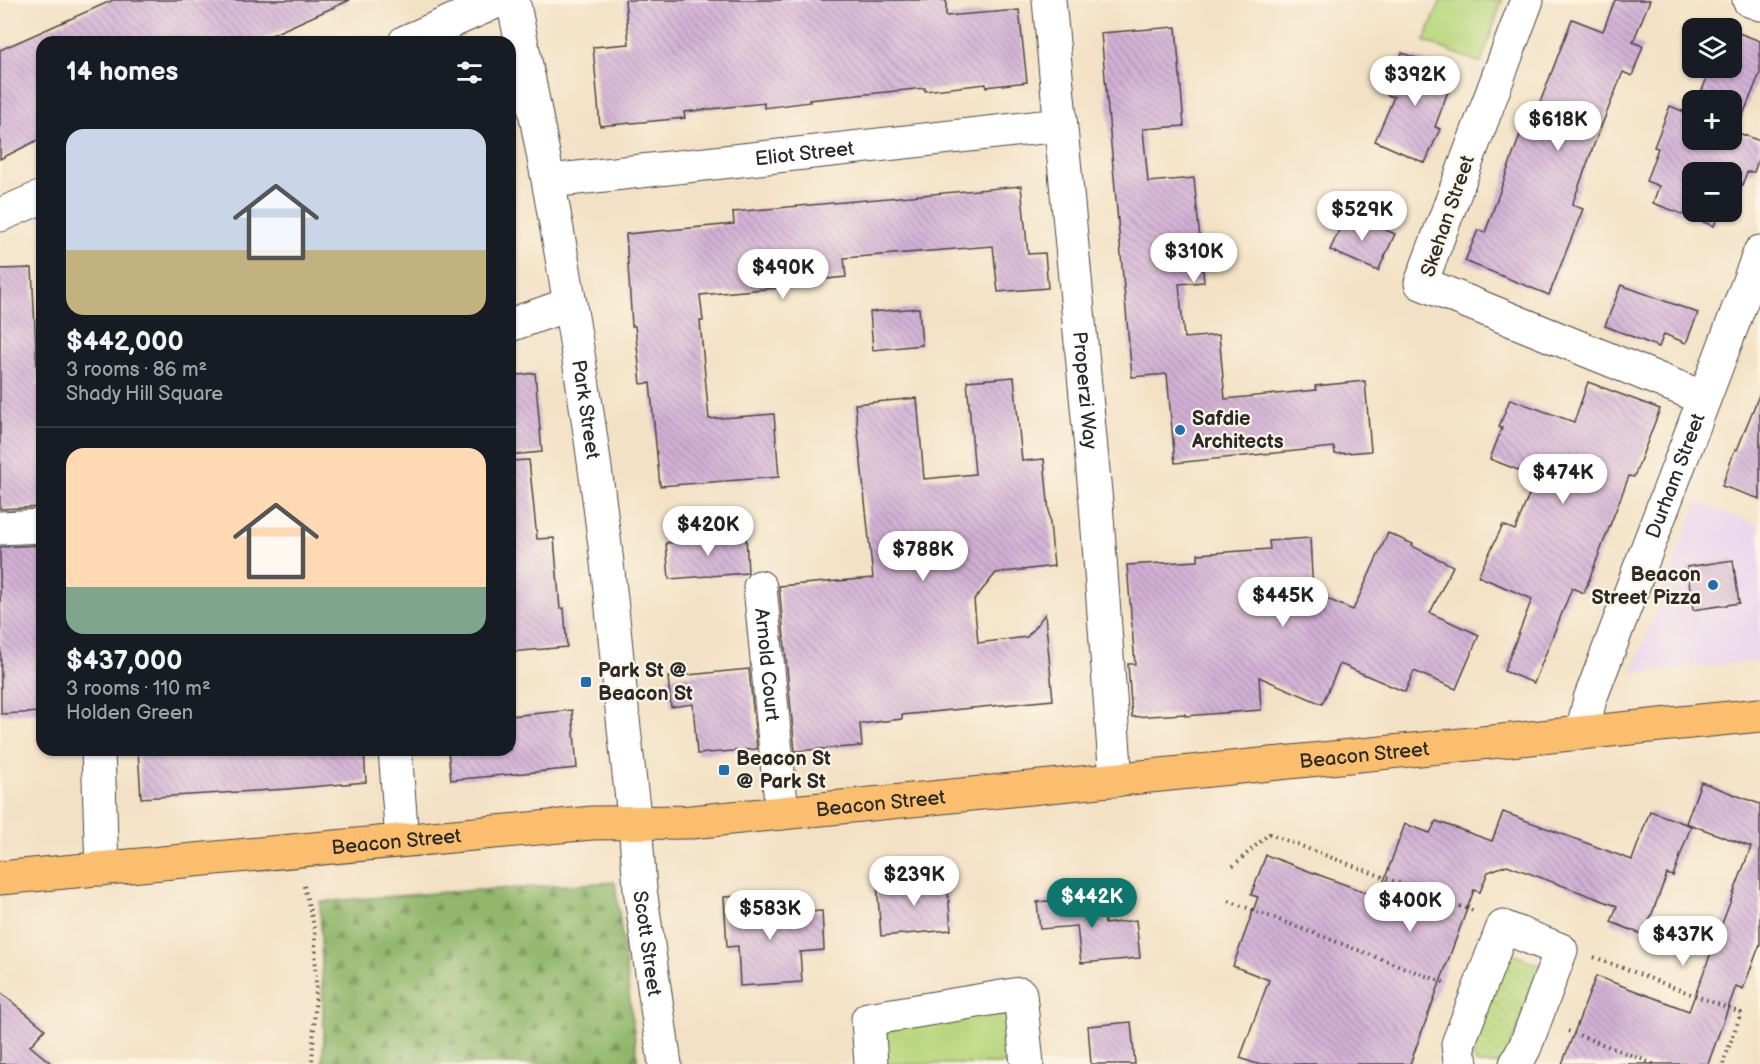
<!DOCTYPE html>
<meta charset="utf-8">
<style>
:root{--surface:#171b24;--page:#20242c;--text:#f1f3f6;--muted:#9ea1a6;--line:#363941;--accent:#0f766e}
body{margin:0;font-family:"Balsamiq Sans",sans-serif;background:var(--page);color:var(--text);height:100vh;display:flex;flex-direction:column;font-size:22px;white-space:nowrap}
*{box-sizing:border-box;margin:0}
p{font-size:20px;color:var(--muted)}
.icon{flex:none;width:33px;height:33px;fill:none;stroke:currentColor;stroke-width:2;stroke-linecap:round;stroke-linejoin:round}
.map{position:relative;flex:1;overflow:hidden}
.side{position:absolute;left:36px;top:36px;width:480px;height:720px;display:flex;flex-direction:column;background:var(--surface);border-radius:18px;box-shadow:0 2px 4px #0004}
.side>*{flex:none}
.controls{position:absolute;left:1682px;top:18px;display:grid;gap:12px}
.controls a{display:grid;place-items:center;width:60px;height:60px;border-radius:12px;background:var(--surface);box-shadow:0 2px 4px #0004;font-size:30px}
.price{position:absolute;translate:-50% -51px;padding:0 14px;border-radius:21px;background:#fff;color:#222;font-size:20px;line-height:39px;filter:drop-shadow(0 2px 3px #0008)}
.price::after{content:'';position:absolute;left:50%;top:36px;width:18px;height:14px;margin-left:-9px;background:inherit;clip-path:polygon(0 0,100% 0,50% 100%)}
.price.on{background:var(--accent);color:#fff}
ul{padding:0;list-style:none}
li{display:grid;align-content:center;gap:12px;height:318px;padding:0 30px}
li+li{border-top:2px solid var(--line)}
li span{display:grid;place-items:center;height:186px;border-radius:18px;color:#555}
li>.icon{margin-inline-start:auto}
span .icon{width:108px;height:108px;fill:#fffc;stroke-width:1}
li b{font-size:26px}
h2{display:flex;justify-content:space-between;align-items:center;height:72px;padding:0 30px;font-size:26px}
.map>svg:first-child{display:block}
.built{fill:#e7d2ef}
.grass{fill:url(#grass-dots);stroke:#728054;stroke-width:1.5}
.forest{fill:url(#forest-firs);stroke:#5e714c;stroke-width:1.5}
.park{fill:#b8d67d;stroke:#728054;stroke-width:1.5}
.building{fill:url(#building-back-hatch);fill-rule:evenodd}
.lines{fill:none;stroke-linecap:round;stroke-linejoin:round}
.minor-casing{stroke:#494642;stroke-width:35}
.tertiary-casing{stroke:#494642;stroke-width:35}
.primary-casing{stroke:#494642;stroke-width:35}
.path{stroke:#494642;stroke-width:4;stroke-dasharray:1.5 4.5;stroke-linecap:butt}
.minor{stroke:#fff;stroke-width:33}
.tertiary{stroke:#fff;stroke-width:33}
.primary{stroke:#fabe6e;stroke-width:33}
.poi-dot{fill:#1f6fb2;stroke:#fcf5e5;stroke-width:2}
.labels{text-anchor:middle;stroke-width:4.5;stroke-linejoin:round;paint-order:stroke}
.street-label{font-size:20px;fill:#2b2b2b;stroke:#fcf5e5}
.poi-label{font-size:20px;font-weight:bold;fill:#2b2b2b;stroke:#fcf5e5;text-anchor:start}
</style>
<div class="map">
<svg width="1760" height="1064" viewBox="0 0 1760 1064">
<defs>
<pattern id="grass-dots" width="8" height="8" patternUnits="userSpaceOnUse" patternTransform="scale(1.5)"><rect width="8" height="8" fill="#b8d67d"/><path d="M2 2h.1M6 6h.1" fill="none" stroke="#9eb86c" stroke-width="1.8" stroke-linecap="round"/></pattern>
<pattern id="forest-firs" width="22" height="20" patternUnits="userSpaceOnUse" patternTransform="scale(1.5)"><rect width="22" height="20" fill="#92b76c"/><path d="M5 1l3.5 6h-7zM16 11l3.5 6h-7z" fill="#779559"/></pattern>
<pattern id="building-back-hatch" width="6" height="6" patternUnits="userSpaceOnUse" patternTransform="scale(1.5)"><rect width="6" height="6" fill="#d3b0d6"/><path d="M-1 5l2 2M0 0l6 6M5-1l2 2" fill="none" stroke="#ab8fae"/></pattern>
</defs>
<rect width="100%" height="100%" fill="#fcf5e5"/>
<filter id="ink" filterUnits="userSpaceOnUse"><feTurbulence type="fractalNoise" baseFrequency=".0167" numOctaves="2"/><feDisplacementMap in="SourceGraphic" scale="12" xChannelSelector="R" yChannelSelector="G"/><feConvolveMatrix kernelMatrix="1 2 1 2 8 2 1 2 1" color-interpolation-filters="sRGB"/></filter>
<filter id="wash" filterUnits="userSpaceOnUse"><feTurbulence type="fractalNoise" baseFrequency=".008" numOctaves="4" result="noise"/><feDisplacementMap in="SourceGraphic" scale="24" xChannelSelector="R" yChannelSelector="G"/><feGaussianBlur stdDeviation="1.35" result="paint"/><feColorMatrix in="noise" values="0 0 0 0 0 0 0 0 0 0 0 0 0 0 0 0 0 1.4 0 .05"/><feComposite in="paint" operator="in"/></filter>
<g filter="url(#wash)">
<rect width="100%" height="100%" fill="#f3e1c5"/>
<polygon class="built" points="1698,501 1760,526 1760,661 1632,673"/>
<polygon class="grass" points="1502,950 1542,966 1508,1053 1499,1064 1478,1064 1475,1062 1469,1038"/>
<polygon class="forest" points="615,882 638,1064 322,1064 324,1038 320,902 447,892"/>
<g class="park">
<polygon points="1441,0 1502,0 1481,63 1424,41"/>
<polygon points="1014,1006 1020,1064 878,1064 873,1020"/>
</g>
<g id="blocks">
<g class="building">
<polygon points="113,0 350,0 256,42 42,42 42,138 0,159 0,50"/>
<polygon points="625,0 946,0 946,16 1019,10 1027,82 986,87 986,84 925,91 925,88 809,100 810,102 764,108 764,103 684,112 685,118 600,126 593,47 629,44"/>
<polygon points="1615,0 1650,0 1633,42 1643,46 1632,76 1623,72 1595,142 1572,205 1583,209 1549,295 1465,261 1478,230 1485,233 1524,124 1531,126 1572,19 1603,31"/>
<polygon points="1176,27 1184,126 1143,129 1148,182 1194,178 1204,282 1179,284 1184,338 1219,335 1225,399 1316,390 1315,386 1365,381 1371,451 1335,454 1334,447 1175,463 1167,374 1132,377 1101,33"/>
<path d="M1731,30L1760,41V73L1736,132L1760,141V155L1754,172H1747L1730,217L1719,213L1714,226L1653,203L1659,186L1646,181L1658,148L1654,147L1670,106L1692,115V140H1731V100H1698L1711,68H1731ZM1692,172H1731V212H1692Z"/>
<polygon points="1402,53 1455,72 1435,127 1440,129 1425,163 1375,141 1394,97 1387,95"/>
<polygon points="1021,186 1028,254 1045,253 1048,288 998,292 993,246 844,258 846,277 776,284 776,288 700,295 703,321 700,321 709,419 774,414 779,477 660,486 650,383 641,384 635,326 632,326 626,234 734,224 733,212"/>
<polygon points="1347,213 1395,234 1378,271 1330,250"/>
<polygon points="32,268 38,388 42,388 42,429 40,429 42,507 0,509 0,269"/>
<polygon points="1621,285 1698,313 1686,343 1664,334 1659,347 1605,326"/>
<polygon points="919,308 922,345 873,350 870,312"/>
<polygon points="535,373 542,452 510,455 510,376"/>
<polygon points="1014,377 1022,461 1044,459 1054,566 996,573 974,600 978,643 1027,637 1045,614 1053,700 902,715 902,719 860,724 862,746 795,751 779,586 873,578 855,404 917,398 924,479 975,474 967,381"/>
<polygon points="1588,382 1660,409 1634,477 1629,476 1584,593 1572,588 1534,683 1504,671 1532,599 1478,576 1503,525 1515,530 1536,477 1490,459 1502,428 1499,427 1510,399 1574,422"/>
<polygon points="1759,395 1760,395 1760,499 1722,486 1735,449 1737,450"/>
<polygon points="529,460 537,539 554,538 560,609 564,608 567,647 510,652 510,461"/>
<polygon points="1388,533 1413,544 1412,546 1453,566 1430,613 1479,635 1456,689 1414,671 1405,692 1340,664 1322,704 1259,677 1261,710 1185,716 1185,714 1132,717 1128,664 1135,664 1127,565 1198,561 1198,554 1270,549 1269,541 1310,538 1313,593 1353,610"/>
<polygon points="746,535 748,573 669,579 666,543"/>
<polygon points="42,545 42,712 1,714 0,547"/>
<polygon points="1733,560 1739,603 1693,610 1687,567"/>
<polygon points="749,669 757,749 697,754 693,704 671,707 668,677"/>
<polygon points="572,710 577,768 451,780 448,750 510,750 510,716"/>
<polygon points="138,750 364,750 366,782 287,789 141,798"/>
<polygon points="1701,782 1760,804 1760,944 1743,989 1736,986 1708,1064 1562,1064 1596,976 1689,1011 1751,847 1686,823"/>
<polygon points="1650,811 1691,826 1673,876 1667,874 1644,935 1611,922 1617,906 1507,865 1488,872 1480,892 1474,890 1410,1064 1257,1064 1240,1058 1269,980 1233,966 1258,897 1251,895 1266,855 1378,897 1405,824 1430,833 1436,821 1492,841 1503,812 1632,860"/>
<polygon points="947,878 951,930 881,936 877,884"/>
<polygon points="760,895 761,915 822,911 824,950 800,952 802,982 740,986 738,946 727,947 724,897"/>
<polygon points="1103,896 1105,924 1136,920 1140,958 1081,963 1077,926 1040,929 1037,902"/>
<polygon points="0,992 45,1029 30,1046 52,1064 0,1064"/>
<polygon points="1131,1022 1135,1064 1091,1064 1088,1026"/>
</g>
</g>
</g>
<g filter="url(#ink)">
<use href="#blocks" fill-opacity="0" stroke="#494642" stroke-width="1.5"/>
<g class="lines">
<defs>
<g id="minor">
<path id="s1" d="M1049,0L1096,503L1116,780"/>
<polyline points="1527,0 1421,283 1704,398"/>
<polyline points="1749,0 1760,4"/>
<polyline points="405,42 500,0"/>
<path id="s2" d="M550,181L1060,125"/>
<polyline points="0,215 42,197"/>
<polyline points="510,325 570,304"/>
<polyline points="0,528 42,526"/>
<path id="s3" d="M760,587L782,813"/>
<path id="s4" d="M1582,733L1590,699L1760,252"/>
<polyline points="98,750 102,869"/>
<polyline points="395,750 402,840"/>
<path id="s5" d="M635,822L640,889L665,1064"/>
<polyline points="871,1064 868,1019 1020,994 1027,1064"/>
<polyline points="1462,1064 1460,1062 1458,1044 1503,927 1561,950 1525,1047 1516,1064"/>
</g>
<g id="tertiary">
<path id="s6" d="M513,0C549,178 582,357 604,538C616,632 622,728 635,822"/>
</g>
<g id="primary">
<path id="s7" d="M0,878L592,823L691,822L1760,715"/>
</g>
</defs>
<use href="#minor" class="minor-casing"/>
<use href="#tertiary" class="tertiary-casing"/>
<use href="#primary" class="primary-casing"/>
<g class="path">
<polyline points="1233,866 1269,834 1473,911"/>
<polyline points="304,886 315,930 316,989 312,1064"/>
<polyline points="1229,901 1445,983"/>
<polyline points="1594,957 1741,1013 1723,1064"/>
<polyline points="1568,1031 1654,1064"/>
</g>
<use href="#minor" class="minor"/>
<use href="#tertiary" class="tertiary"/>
<use href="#primary" class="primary"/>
</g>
</g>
<g class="poi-dot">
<circle cx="1180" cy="430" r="6"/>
<circle cx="1713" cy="585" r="6"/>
<rect x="580" y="676" width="12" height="12" rx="3"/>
<rect x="718" y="764" width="12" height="12" rx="3"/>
</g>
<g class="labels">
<g class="street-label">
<text dy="7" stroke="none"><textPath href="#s2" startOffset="256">Eliot Street</textPath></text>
<text transform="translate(1447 216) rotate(-71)" y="7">Skehan Street</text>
<text dy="7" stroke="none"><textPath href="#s1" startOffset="392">Properzi Way</textPath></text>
<text dy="7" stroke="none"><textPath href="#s6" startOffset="416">Park Street</textPath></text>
<text dy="7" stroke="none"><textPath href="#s4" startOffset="274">Durham Street</textPath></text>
<text dy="7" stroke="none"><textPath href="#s3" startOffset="78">Arnold Court</textPath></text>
<text dy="7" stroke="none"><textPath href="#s7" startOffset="1370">Beacon Street</textPath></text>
<text dy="7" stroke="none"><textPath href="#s7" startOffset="884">Beacon Street</textPath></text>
<text dy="7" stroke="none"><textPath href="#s7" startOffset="398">Beacon Street</textPath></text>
<text dy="7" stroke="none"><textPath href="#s5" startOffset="122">Scott Street</textPath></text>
</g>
<g class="poi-label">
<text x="1192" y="425">Safdie<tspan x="1192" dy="23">Architects</tspan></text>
<text x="1701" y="581" text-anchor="end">Beacon<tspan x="1701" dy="23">Street Pizza</tspan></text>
<text x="598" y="677">Park St @<tspan x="598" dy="23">Beacon St</tspan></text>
<text x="736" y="765">Beacon St<tspan x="736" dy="23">@ Park St</tspan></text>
</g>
</g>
</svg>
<div class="controls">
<a><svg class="icon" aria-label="layers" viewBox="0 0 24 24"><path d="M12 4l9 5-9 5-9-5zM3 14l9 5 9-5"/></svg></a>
<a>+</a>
<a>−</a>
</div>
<b class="price" style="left:1415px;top:107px">$392K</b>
<b class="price" style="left:1558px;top:152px">$618K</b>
<b class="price" style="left:1362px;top:242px">$529K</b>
<b class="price" style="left:1194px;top:284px">$310K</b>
<b class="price" style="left:783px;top:300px">$490K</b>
<b class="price" style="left:1563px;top:505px">$474K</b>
<b class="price" style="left:708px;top:557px">$420K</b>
<b class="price" style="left:923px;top:582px">$788K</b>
<b class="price" style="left:1283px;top:628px">$445K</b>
<b class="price" style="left:914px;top:907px">$239K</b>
<b class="price on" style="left:1092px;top:929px">$442K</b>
<b class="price" style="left:1410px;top:933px">$400K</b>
<b class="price" style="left:770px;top:941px">$583K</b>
<b class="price" style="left:1683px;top:967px">$437K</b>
<section class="side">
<h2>14 homes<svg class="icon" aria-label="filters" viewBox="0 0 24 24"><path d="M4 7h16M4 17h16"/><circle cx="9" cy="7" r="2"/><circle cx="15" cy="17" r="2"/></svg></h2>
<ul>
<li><span style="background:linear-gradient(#c9d6e8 65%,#c2b280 0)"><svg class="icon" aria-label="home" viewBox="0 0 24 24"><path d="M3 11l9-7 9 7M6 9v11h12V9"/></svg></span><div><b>$442,000</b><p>3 rooms · 86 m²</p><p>Shady Hill Square</p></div></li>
<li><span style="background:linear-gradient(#ffd9b3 75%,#7fa58c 0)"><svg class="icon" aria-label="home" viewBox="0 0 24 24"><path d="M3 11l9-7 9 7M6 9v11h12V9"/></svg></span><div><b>$437,000</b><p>3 rooms · 110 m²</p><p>Holden Green</p></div></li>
</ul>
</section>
</div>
